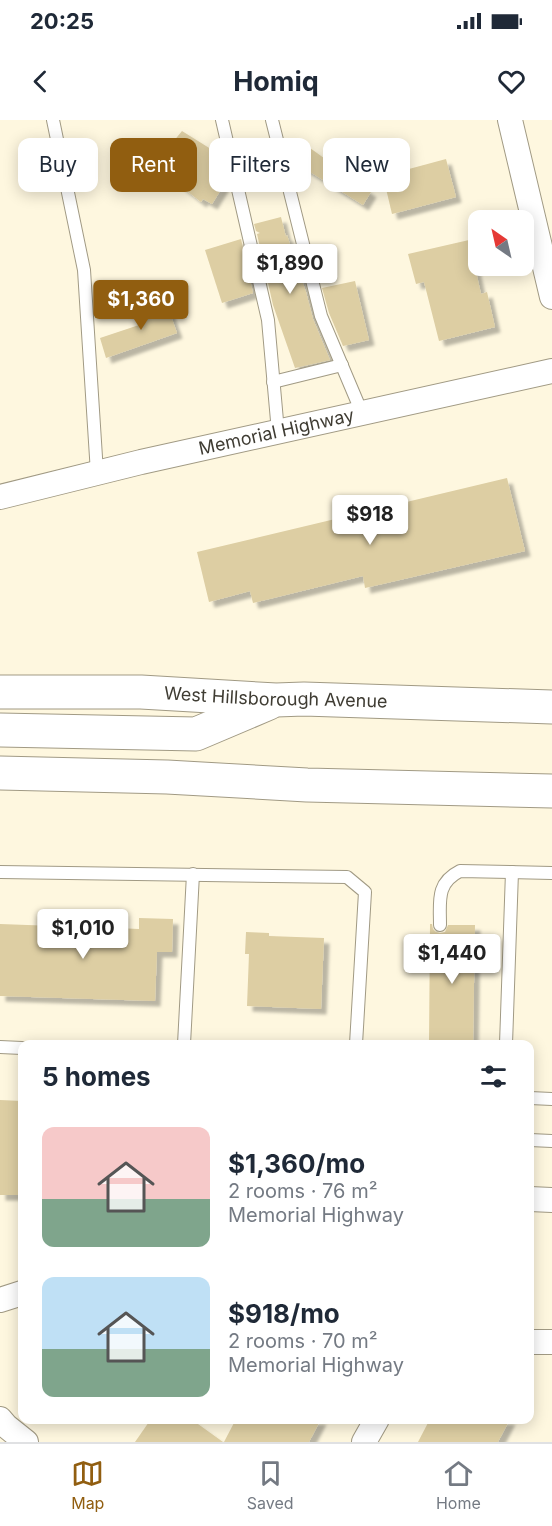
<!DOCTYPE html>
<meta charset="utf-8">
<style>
:root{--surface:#fff;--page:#f6f6f7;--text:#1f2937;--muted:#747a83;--line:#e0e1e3;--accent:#915e10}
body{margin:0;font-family:Inter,sans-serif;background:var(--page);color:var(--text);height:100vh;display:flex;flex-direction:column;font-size:22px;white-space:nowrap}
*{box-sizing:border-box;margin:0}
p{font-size:20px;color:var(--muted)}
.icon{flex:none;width:33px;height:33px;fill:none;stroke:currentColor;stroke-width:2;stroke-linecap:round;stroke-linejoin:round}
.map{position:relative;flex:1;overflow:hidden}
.panel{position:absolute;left:18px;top:920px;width:516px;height:384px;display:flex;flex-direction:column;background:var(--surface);border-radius:12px;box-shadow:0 3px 15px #0003}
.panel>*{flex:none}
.guide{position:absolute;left:18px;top:18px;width:516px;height:54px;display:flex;gap:12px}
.needle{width:39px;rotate:326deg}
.fabs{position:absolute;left:468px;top:90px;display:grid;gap:12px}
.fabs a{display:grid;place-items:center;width:66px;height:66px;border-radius:12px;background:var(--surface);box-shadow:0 3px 15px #0003;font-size:30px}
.price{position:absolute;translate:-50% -51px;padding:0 14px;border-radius:6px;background:#fff;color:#222;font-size:20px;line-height:39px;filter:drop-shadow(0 2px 3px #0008)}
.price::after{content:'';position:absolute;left:50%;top:36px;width:18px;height:14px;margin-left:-9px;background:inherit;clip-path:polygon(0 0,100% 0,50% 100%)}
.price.active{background:var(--accent);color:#fff}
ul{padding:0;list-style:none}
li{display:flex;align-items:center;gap:18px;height:150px;padding:0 24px}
li span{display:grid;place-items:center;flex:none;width:168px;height:120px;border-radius:12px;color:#555}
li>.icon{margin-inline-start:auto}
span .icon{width:72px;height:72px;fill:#fffc;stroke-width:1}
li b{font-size:26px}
h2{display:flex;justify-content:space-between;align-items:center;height:72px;padding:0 24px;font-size:26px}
.pill{padding:0 21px;border-radius:12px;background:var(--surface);box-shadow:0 3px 15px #0003;font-size:21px;line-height:54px}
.pill.active{background:var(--accent);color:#fff}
.status{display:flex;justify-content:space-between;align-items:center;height:42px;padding:0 30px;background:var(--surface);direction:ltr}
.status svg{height:16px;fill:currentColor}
header{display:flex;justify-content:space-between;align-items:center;height:78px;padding:0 24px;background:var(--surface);font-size:27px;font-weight:700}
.menu{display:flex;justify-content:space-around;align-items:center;height:84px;border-top:2px solid var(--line);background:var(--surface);font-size:16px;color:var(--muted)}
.menu a{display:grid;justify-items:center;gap:3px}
.menu .active{color:var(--accent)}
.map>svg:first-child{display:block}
.building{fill:#ddcea3;filter:url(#shadow)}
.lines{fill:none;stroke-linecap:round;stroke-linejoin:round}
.service-casing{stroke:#a19a84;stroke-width:14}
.minor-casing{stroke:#a19a84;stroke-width:26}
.primary-casing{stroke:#a19a84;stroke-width:35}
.service{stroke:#fff;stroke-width:12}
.minor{stroke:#fff;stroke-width:24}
.primary{stroke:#fff;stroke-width:33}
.labels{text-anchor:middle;stroke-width:4.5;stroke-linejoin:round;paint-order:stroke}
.street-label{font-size:18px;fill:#3f3c33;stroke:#fff}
</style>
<div class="status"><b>20:25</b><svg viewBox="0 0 49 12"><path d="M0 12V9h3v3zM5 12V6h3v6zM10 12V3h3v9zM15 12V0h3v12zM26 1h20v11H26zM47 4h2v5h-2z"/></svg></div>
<header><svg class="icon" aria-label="back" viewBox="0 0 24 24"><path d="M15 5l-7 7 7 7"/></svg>Homiq<svg class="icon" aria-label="heart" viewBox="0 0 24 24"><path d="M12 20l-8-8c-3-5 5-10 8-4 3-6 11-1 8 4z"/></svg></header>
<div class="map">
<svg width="552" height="1322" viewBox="0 0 552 1322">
<defs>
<filter id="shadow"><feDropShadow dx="5.5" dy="5.5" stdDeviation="1.5" flood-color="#0004"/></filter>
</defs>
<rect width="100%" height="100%" fill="#fef7df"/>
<g class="building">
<polygon points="182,11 222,36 227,60 212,84 203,79 201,82 154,45"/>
<polygon points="310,28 371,72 363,85 299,45"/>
<polygon points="446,39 456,77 392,94 383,56"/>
<polygon points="281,97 286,117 287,115 306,172 313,199 330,240 295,248 273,185 257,114 260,113 256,111 254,104"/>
<polygon points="241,119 253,173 222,183 205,130"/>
<polygon points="469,120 481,174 487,172 495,207 439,221 424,162 416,164 408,134"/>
<polygon points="355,161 369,220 343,226 329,193 322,168"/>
<polygon points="166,182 177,213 106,238 100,218 139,205 135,193"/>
<polygon points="507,358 525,431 365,468 363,456 253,483 250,471 209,482 197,432"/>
<polygon points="139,798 173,799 172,832 157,832 155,881 0,876 0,804 55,806 55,799 93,801 93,807 139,809"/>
<polygon points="430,804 432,804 433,809 436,812 440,813 445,812 448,805 475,805 473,924 429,924"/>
<polygon points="246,812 269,813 269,816 324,818 321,889 247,886 249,834 245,834"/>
<polygon points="0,980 22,981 22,1075 0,1075"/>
<polygon points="151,1299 191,1299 223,1322 135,1322"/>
<polygon points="236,1299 321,1299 309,1322 224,1322"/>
<polygon points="430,1299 510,1299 498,1322 418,1322"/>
</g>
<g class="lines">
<defs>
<g id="service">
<polyline points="53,0 84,150 97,353"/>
<polyline points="222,0 268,200 278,312"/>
<polyline points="272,0 321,196 362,293"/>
<polyline points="273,262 342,245"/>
<polyline points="0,752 347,757 365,772 356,924"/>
<path d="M440,805C440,781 436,763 460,751L552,753"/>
<polyline points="184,924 193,754"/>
<polyline points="506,924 512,752"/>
<polyline points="0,927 22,928"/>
<polyline points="530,978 552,979"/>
<polyline points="530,1020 552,1021"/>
</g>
<g id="minor">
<polyline points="510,0 552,177"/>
<path id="s1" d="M0,377L141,342L552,251"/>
<polyline points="530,1079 552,1080"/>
<polyline points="0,1180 22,1173"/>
<polyline points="530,1222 552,1222"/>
<polyline points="0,1299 6,1306 26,1322"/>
<polyline points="364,1322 377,1299"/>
</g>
<g id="primary">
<path id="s2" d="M0,572H141L276,580L304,579L552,587"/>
<polyline points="0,610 196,614 269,583"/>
<polyline points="0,653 167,657 307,665 552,671"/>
</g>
</defs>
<use href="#service" class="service-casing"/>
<use href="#minor" class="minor-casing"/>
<use href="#primary" class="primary-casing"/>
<use href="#service" class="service"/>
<use href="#minor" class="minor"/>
<use href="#primary" class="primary"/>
</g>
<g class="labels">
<g class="street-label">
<text dy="6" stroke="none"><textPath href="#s1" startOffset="284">Memorial Highway</textPath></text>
<text dy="6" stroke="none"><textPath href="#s2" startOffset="276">West Hillsborough Avenue</textPath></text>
</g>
</g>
</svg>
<div class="fabs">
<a><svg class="needle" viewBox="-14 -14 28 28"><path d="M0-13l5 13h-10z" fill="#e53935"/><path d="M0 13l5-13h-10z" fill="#747a83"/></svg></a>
</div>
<b class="price" style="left:290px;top:175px">$1,890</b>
<b class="price active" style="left:141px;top:211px">$1,360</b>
<b class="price" style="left:370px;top:426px">$918</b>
<b class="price" style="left:83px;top:840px">$1,010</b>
<b class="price" style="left:452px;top:865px">$1,440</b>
<div class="guide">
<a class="pill">Buy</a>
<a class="pill active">Rent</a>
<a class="pill">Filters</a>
<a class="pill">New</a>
</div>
<section class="panel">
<h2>5 homes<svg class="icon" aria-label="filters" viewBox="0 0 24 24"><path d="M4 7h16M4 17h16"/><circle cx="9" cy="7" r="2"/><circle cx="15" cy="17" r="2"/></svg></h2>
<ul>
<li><span style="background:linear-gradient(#f6c9c9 60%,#7fa58c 0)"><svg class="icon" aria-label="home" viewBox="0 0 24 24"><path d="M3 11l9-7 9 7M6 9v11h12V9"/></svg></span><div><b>$1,360/mo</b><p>2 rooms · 76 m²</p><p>Memorial Highway</p></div></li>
<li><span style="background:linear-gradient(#bfe0f5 60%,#7fa58c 0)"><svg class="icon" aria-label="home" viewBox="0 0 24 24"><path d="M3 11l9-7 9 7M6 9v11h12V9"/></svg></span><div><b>$918/mo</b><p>2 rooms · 70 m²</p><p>Memorial Highway</p></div></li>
</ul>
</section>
</div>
<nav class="menu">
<a class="active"><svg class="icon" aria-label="map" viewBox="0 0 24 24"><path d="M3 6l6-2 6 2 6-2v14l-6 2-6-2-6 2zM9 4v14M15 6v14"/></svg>Map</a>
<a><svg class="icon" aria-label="saved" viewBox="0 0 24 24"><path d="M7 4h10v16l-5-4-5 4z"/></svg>Saved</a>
<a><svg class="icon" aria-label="home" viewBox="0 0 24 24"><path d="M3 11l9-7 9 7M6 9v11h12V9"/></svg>Home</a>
</nav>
